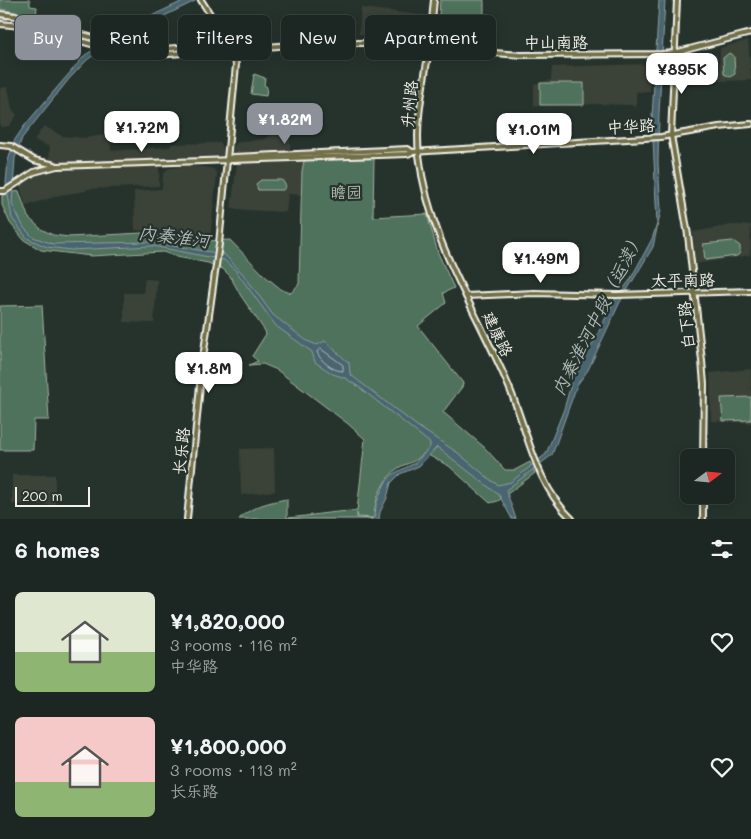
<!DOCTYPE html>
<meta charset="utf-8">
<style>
:root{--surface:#1c2622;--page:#29322f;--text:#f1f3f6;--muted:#a0a5a5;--line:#3a4340;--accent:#8c9099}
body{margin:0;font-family:Mali,"LXGW WenKai TC",sans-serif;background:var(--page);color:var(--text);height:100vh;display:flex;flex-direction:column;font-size:19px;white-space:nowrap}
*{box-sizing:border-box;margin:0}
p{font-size:16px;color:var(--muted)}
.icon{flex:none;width:28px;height:28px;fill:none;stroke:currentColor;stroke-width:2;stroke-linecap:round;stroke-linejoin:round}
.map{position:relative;height:519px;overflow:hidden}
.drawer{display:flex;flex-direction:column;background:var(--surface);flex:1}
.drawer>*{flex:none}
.guide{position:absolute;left:15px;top:15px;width:500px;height:45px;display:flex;gap:10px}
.needle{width:32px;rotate:74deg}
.tools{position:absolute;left:680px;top:449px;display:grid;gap:10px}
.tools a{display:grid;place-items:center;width:55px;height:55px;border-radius:8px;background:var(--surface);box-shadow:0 2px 12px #0003,0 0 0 1px var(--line);font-size:25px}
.scale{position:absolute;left:15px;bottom:12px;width:75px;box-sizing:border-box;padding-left:5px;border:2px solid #f4f1e8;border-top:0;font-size:14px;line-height:18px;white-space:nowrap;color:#f4f1e8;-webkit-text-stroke:4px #26332d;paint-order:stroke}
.price{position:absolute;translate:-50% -42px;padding:0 11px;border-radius:10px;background:#fff;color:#222;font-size:16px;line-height:32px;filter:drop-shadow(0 1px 2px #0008)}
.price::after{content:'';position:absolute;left:50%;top:30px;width:15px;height:11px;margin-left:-8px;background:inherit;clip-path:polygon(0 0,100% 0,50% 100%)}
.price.active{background:var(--accent);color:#fff}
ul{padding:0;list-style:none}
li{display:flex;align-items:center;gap:15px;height:125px;padding:0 15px}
li span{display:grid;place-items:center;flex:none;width:140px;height:100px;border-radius:8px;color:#555}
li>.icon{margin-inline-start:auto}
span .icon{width:60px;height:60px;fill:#fffc;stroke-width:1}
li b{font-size:21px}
h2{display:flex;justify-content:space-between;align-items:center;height:60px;padding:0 15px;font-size:21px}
.tag{padding:0 18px;border-radius:8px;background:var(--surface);box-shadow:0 2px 12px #0003,0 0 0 1px var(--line);font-size:18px;line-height:45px}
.tag.active{background:var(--accent);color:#fff}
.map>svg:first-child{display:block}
.built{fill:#3b4339}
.green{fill:#50725c;stroke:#a2b2a2}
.water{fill:#4a6570;stroke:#8e9da0}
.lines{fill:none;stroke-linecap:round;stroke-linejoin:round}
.shore{stroke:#b0b9b8;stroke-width:1}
.major-casing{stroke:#f4f1e8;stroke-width:8}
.major{stroke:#71704a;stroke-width:4}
.rail{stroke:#f4f1e8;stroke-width:1}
.major-bridge-casing{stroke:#f4f1e8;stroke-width:8;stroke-linecap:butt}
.major-bridge{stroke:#71704a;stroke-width:4}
.labels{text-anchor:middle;stroke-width:4.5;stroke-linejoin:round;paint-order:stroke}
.street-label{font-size:16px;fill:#f4f1e8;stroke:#26332d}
.park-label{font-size:16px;fill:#b2beb0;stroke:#26332d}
.water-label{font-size:18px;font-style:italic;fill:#b0b9b8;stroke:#26332d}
</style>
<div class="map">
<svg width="751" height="519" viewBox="0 0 751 519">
<rect width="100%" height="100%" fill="#26332d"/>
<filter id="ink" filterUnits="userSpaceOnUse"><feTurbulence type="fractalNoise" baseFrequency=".02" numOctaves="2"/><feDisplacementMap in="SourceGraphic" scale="10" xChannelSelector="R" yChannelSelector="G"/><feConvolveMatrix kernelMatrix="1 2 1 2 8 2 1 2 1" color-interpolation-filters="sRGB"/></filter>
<g filter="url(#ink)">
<g class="built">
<polygon points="361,8 429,16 426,33 416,40 359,34"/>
<polygon points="748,40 751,80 719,81 720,48"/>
<polygon points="714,55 717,55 717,78 708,76 707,79 698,79 698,61 713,58"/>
<polygon points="648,64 650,91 636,92 636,108 632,105 598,104 534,106 534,84 551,80 552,67"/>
<polygon points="8,87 12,109 17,115 9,126 2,127 0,126 0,88"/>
<polygon points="44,126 62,136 85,138 110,134 111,151 171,147 171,144 221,143 227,159 236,143 264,139 273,133 290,133 290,154 227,159 159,162 159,186 87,189 86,191 60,195 26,206 19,183 33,172 34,160 49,163 50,147 34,140"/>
<polygon points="304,159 303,195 288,194 286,212 231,209 237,163"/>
<polygon points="184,166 205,167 213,169 217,173 210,239 179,231 135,230 134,191 162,189 163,175 167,169"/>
<polygon points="732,225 751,225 750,255 695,264 693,232"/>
<polygon points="145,279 157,280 154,323 124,322 124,293 143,293"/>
<polygon points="751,369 751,423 711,421 710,373"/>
<polygon points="274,448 275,491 241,495 240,449"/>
<polygon points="12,475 55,475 55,505 12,504"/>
</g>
<g class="green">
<polygon points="0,0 30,0 30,6 37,7 36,16 0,9"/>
<polygon points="440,0 484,0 484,23 474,23 473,45 437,42"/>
<polygon points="729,53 734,56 735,74 730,77 724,74 723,58"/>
<polygon points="254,74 265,78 264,85 267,87 266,96 251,94"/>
<polygon points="584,83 584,105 540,105 540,83"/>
<path d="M311,157H374L373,217L427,214L438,253L454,288L443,293L446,303L418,326L463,383L462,387L443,412L484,447L505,470H515L530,462L535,473L498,501L490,503L449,466L424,453C417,460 413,462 404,465C385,473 374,499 374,518L358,517L357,513V518L373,519H239C252,506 269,502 287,499V518C311,516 333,511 357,511L365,439L347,423L277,370L263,364L249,365L258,361L252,356L266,334L265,331L241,296L230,276L223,269L208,263L177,257L163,252L91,256L41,250L24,240L10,223L2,205V195L19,191L28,217L41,229L53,235L69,237L142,233L205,241L230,240L265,276L282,290L291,293L299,284L302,171L304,161Z"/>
<polygon points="261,180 282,180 286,186 283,190 258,190 256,184"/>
<polygon points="733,241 740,246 740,253 737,256 705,260 703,244"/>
<polygon points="42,305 49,420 34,420 33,450 0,450 0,306"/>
<polygon points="751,397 751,420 723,421 721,398"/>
</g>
<polygon class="water" points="185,0 197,0 117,39 87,60 69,79 22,138 15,158 12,204 24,228 33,237 53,244 148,242 224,254 243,274 273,315 307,341 317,345 325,341 349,363 350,374 356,379 417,426 458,453 492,481 498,485 511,482 546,454 564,409 573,377 592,345 614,301 630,280 652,239 657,224 652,117 659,0 665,0 659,113 658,163 661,210 653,247 620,302 588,370 577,385 552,455 506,490 516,519 512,519 499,495 437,447 419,466 400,474 391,483 387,498 380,512 379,519 375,519 376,504 385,483 393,474 415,463 430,447 430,443 359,387 345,378 333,374 315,362 312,352 276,326 236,271 224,260 153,246 71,250 47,247 27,238 12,218 6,183 8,161 14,141 25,125 85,55 143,20"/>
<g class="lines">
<path class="shore" d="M321,349L343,365V371C333,371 320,361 317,352Z"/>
<defs>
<g id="major">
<path d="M434,0C432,16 432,33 429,49C424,84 415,119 419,155C429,243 476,308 509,387C528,432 535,484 572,519"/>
<polyline points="677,0 671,135 688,235 702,361 704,384 703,458"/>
<polyline points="0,14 15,16 101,40"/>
<path d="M0,24C53,27 102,54 155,55L319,43H374L520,55L662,54L674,53L751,33"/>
<polyline points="120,46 151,50 215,45 231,49"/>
<polyline points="0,145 11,146 34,160 55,165"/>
<polyline points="227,159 233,157 408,149 412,152 661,137 719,127 751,124"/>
<polyline points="0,191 5,191 34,172 57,166 408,154 412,152"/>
<polyline points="466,296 534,293 616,295 751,291"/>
<polyline points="703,495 703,519"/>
<polyline points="187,519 202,365 219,244 236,65 233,50 201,0"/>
</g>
</defs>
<use href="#major" class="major-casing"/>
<use href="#major" class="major"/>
<polyline class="rail" points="0,19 8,19"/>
<defs>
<polyline id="major-bridge" points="101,40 120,46"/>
</defs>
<use href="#major-bridge" class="major-bridge-casing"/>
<use href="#major-bridge" class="major-bridge"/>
</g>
</g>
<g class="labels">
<g class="street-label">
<text x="556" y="48">中山南路</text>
<text transform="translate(409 104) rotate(-84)" y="6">升州路</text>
<text transform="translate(631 126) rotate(-3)" y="6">中华路</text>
<text transform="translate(683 280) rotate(-1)" y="6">太平南路</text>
<text transform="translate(686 325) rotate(-96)" y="6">白下路</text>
<text transform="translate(498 334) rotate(64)" y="6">建康路</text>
<text transform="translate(181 451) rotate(-84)" y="6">长乐路</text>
</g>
<g class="park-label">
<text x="346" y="198">瞻园</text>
</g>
<g class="water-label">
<text transform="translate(174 237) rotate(7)" y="6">内秦淮河</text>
<text transform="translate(598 314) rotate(-63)" y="6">内秦淮河中段（运渎）</text>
</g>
</g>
</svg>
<div class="tools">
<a><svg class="needle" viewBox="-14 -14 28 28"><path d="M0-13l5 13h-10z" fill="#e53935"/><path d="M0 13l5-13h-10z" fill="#a0a5a5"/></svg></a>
</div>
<div class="scale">200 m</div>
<b class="price" style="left:682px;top:95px">¥895K</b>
<b class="price active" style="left:285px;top:145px">¥1.82M</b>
<b class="price" style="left:142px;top:153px">¥1.72M</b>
<b class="price" style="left:534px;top:155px">¥1.01M</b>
<b class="price" style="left:541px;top:284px">¥1.49M</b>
<b class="price" style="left:209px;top:394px">¥1.8M</b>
<div class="guide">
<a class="tag active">Buy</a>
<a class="tag">Rent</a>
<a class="tag">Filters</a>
<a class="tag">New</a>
<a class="tag">Apartment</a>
</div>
</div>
<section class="drawer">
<h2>6 homes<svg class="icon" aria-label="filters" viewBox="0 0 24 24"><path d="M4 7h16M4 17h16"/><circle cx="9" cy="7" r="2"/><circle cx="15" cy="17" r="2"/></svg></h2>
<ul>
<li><span style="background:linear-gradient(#dfe7d0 60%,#8fb573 0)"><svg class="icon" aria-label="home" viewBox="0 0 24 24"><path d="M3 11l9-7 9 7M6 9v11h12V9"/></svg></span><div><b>¥1,820,000</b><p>3 rooms · 116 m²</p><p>中华路</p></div><svg class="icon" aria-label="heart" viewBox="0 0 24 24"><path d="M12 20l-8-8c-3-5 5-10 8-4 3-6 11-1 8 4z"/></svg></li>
<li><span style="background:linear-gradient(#f6c9c9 65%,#8fb573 0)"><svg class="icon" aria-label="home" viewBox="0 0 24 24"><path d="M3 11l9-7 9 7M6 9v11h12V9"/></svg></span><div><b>¥1,800,000</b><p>3 rooms · 113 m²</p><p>长乐路</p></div><svg class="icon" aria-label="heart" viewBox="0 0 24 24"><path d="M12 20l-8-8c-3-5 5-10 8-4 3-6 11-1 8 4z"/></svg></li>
</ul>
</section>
